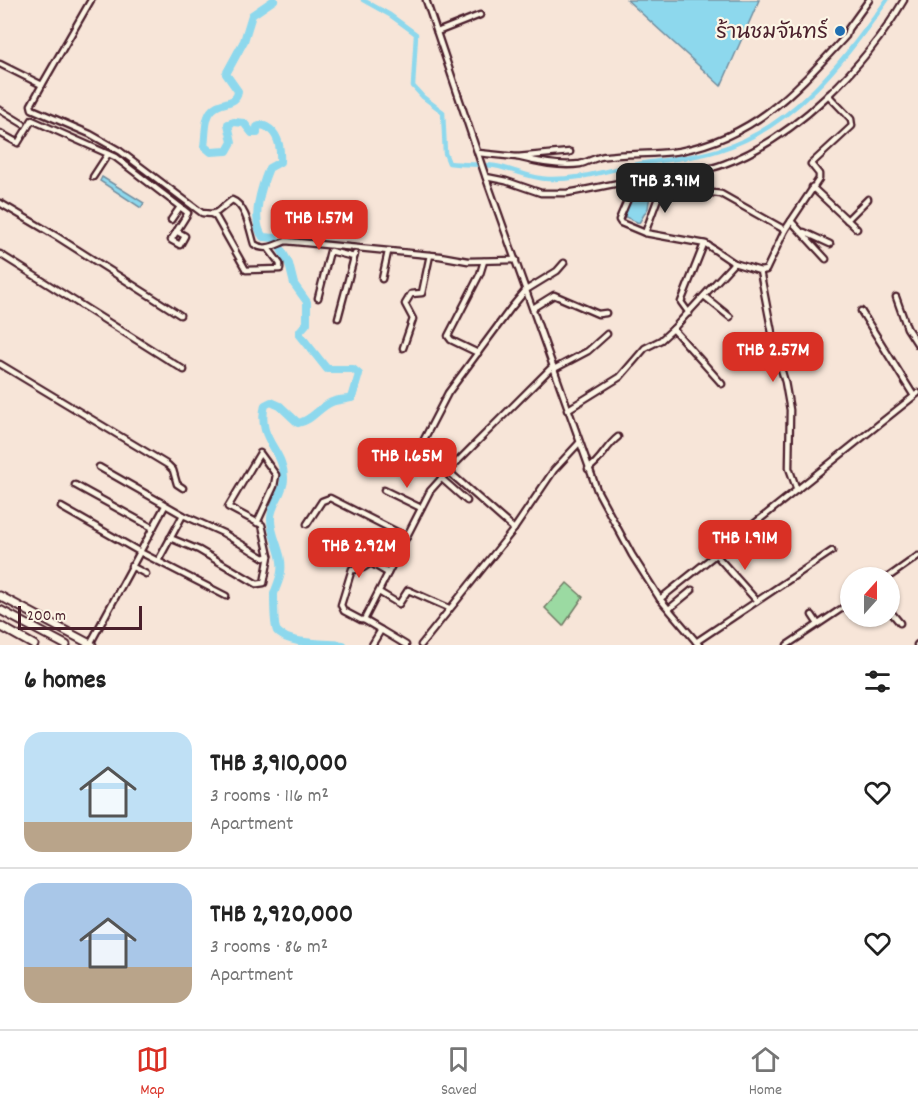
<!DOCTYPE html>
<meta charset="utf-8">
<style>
:root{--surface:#fff;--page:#f6f6f6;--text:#222;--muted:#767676;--line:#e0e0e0;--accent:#d93025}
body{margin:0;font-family:Dekko,"Playpen Sans Thai",sans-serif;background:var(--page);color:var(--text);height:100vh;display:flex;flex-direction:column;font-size:22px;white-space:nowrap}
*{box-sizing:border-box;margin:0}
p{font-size:20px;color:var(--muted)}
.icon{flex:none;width:33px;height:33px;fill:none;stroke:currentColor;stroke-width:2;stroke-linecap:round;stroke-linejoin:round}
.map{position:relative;height:645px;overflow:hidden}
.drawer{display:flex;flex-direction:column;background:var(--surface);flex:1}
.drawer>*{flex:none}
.needle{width:39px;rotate:21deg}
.buttons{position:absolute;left:840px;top:567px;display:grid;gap:12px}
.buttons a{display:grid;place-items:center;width:60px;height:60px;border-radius:50%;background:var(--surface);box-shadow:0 2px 4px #0004;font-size:30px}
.scale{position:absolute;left:18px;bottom:15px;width:124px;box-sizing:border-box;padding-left:6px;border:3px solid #4a1f2b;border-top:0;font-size:16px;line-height:21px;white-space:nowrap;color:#4a1f2b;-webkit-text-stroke:4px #fcf5e5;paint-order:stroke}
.price{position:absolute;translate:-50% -51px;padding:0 14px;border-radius:12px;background:var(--accent);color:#fff;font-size:20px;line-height:39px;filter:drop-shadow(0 2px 3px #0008)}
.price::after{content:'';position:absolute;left:50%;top:36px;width:18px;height:14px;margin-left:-9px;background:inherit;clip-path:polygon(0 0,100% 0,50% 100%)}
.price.active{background:#222;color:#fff}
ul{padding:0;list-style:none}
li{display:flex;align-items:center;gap:18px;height:150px;padding:0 24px}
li+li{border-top:2px solid var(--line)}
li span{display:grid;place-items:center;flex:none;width:168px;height:120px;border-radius:18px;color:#555}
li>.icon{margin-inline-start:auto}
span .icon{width:72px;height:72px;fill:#fffc;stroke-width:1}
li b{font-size:26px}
h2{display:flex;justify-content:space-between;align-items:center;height:72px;padding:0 24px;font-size:26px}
.dock{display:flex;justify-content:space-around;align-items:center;height:84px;border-top:2px solid var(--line);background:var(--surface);font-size:16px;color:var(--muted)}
.dock a{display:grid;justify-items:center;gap:3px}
.dock .active{color:var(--accent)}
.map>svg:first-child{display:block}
.green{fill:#9bdaa2;stroke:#727c66;stroke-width:1.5}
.water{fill:#8dd8ed;stroke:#728e9f;stroke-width:1.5}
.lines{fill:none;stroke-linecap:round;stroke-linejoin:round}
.canal{stroke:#8dd8ed;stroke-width:4.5}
.river{stroke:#8dd8ed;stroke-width:8}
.minor-casing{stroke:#4a1f2b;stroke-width:9}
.highway-casing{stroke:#4a1f2b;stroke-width:11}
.minor{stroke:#fcf5e5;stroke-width:4.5}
.highway{stroke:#fcf5e5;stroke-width:7}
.poi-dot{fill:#1f6fb2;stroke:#fcf5e5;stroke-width:2}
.labels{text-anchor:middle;stroke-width:4.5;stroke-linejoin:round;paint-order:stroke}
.poi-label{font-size:21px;fill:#4a1f2b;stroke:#fcf5e5;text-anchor:end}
</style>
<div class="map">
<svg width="918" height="645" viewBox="0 0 918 645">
<rect width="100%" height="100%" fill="#f7e5d8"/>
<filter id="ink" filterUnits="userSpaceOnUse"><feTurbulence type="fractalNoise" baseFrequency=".0167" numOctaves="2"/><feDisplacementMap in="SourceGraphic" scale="12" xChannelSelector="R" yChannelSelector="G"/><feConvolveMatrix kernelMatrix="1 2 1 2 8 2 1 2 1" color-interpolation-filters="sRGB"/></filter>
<g filter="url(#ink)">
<polygon class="green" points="567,583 583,597 563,626 545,608"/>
<g class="water">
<polygon points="627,0 759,0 721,86"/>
<polygon points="102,177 144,203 141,208 100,181"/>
<polygon points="637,189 650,195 648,208 639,223 623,216"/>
</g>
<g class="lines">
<path class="canal" d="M363,0L390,15L416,34L413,86L423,97L443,112L445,153L449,163C465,165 480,164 495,166C513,169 531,179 548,179C580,180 604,171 634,165C662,159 692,159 719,150C793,128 845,60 887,0"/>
<path class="river" d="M274,0L252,15L244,41L226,74L238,91C237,106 221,100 213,109C204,117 206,135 204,146L211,152L227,151L232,142L228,124L234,122L244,123L252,133H257V127L262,125C278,130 281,146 280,162L269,168C262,185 250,220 263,237L275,238L289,264L294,284L307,302V323L300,331V335L327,369H353L359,374L352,398C345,400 338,399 332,402C319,407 312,421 298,423L280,406L271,402L265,405C256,440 285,450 284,479C284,493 271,504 271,518C270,536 284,553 281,572C280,580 276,587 274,594C274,599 274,627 277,631C288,645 326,643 343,645"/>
<defs>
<g id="minor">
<polyline points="426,0 487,181 597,490 632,555 660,599 699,645"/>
<polyline points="437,32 480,15"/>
<polyline points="0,64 42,85 91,0"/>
<path d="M42,85L31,105L32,109L90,134L120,151L202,213L212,214L217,212L232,200C246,205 250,231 254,244C265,252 275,245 286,241L440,256L468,261L516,260"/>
<polyline points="0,110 23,124"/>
<polyline points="0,133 18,143 32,120 115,157 188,213 171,240 180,245 185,236 176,231"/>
<polyline points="478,153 517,157 570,152"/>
<path d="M517,157C537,162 560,167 580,164C589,162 597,156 607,156C631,153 656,155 680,151C757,136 796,90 846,36L848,29L869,0"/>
<polyline points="661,175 662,187 721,194 785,230"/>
<polyline points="93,177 108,154"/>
<path d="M486,177L506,181L541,193H567C598,188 630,180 661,175C682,172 704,172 724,164C796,138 866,65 904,0"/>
<polyline points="636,180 621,215 619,220 621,223 645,233 706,244 734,263 760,271 766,270 785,230 819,179 819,174 811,164 852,126 851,119 828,95"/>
<polyline points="812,187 857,229"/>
<polyline points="0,203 56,236 180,315"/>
<polyline points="212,214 216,217 246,270 280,269 280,264 268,248"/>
<polyline points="171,220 180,207"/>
<polyline points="847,220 868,199"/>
<polyline points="791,221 826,259"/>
<polyline points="804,232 830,244"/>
<polyline points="645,233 662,187"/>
<polyline points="0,254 184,370"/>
<polyline points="760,271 775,348 785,382 790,410 789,468 797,490"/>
<polyline points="382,279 388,252"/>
<polyline points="704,296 730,317"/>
<polyline points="896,297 907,328 918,345"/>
<polyline points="318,298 330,251 354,257"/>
<polyline points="533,308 554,295 598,314 606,313"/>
<polyline points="861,311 914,396"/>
<polyline points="689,313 681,302 704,244"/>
<polyline points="338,318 355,254"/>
<polyline points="673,329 722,384"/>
<polyline points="403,348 413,319 405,304 411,294 422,293 430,255"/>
<polyline points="478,353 451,340 448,336 480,274 484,261"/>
<polyline points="0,364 168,465 173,470 177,484 183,488"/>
<polyline points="554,369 588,351 607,334"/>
<polyline points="567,410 620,377 645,348 661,340 673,329 734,263"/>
<polyline points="99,467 183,515 158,561"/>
<path d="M588,469C602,460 605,447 618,437"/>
<polyline points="448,471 514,529"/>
<polyline points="405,476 448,393 511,308 526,290 557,271 564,263"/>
<polyline points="441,478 467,501"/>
<polyline points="75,485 153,528"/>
<polyline points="384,490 421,508"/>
<polyline points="165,506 140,552 226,596"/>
<polyline points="61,507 140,552 90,644"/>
<polyline points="183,515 223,533 264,558 269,556 262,525 228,507 260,453 276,475 274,486 257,523"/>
<polyline points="307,524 322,501 330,498 407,537"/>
<polyline points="170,538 199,550 257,584 264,583 269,556"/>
<polyline points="344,555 363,568 371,563 388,573"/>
<polyline points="716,555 757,601"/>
<polyline points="131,566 146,574"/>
<polyline points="359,566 355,570 352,569 341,605 344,611 361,620 364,620"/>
<polyline points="887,578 918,556"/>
<polyline points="379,592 399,604 408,590 449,608"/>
<polyline points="660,599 918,393"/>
<polyline points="669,609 692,590"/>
<polyline points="890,611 900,623"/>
<polyline points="812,615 818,624"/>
<polyline points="381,630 406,645"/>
<polyline points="696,642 832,551"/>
<polyline points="372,645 381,630 364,620 430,491 448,471 553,366"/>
<polyline points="421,645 514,529 554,470 579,443"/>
<polyline points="787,645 850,603"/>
<polyline points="917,645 918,644"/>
</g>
<g id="highway">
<polyline points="0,596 92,645"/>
<polyline points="0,610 66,645"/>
<polyline points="0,626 34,645"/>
</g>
</defs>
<use href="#minor" class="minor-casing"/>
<use href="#highway" class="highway-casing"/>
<use href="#minor" class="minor"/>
<use href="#highway" class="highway"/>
</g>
</g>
<circle class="poi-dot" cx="840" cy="31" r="6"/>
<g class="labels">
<g class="poi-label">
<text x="828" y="38">ร้านชมจันทร์</text>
</g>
</g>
</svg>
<div class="buttons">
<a><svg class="needle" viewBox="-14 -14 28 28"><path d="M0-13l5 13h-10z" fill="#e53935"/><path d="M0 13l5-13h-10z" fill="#767676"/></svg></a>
</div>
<div class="scale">200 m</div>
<b class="price active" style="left:665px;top:214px">THB 3.91M</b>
<b class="price" style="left:319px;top:251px">THB 1.57M</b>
<b class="price" style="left:773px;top:383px">THB 2.57M</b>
<b class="price" style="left:407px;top:489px">THB 1.65M</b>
<b class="price" style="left:745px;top:571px">THB 1.91M</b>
<b class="price" style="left:359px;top:579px">THB 2.92M</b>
</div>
<section class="drawer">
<h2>6 homes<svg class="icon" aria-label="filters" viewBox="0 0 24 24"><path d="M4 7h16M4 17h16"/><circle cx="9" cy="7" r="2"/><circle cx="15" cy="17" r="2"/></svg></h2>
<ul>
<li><span style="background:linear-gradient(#bfe0f5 75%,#b9a48a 0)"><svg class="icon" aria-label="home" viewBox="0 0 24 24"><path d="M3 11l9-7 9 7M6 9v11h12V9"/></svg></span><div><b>THB 3,910,000</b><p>3 rooms · 116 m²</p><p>Apartment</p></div><svg class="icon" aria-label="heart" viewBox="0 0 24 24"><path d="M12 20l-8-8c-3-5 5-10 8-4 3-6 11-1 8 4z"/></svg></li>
<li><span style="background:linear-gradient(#a9c7e8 70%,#b9a48a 0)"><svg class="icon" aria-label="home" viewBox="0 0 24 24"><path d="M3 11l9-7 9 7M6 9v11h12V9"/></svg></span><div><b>THB 2,920,000</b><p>3 rooms · 86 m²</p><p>Apartment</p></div><svg class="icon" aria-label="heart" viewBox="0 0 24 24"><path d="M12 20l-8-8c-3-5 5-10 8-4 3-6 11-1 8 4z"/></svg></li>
</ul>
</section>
<nav class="dock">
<a class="active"><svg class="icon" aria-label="map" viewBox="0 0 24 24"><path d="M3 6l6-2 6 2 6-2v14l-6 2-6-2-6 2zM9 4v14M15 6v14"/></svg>Map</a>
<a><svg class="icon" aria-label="saved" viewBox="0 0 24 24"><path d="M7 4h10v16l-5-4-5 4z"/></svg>Saved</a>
<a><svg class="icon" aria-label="home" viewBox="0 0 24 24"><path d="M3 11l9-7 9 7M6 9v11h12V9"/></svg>Home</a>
</nav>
